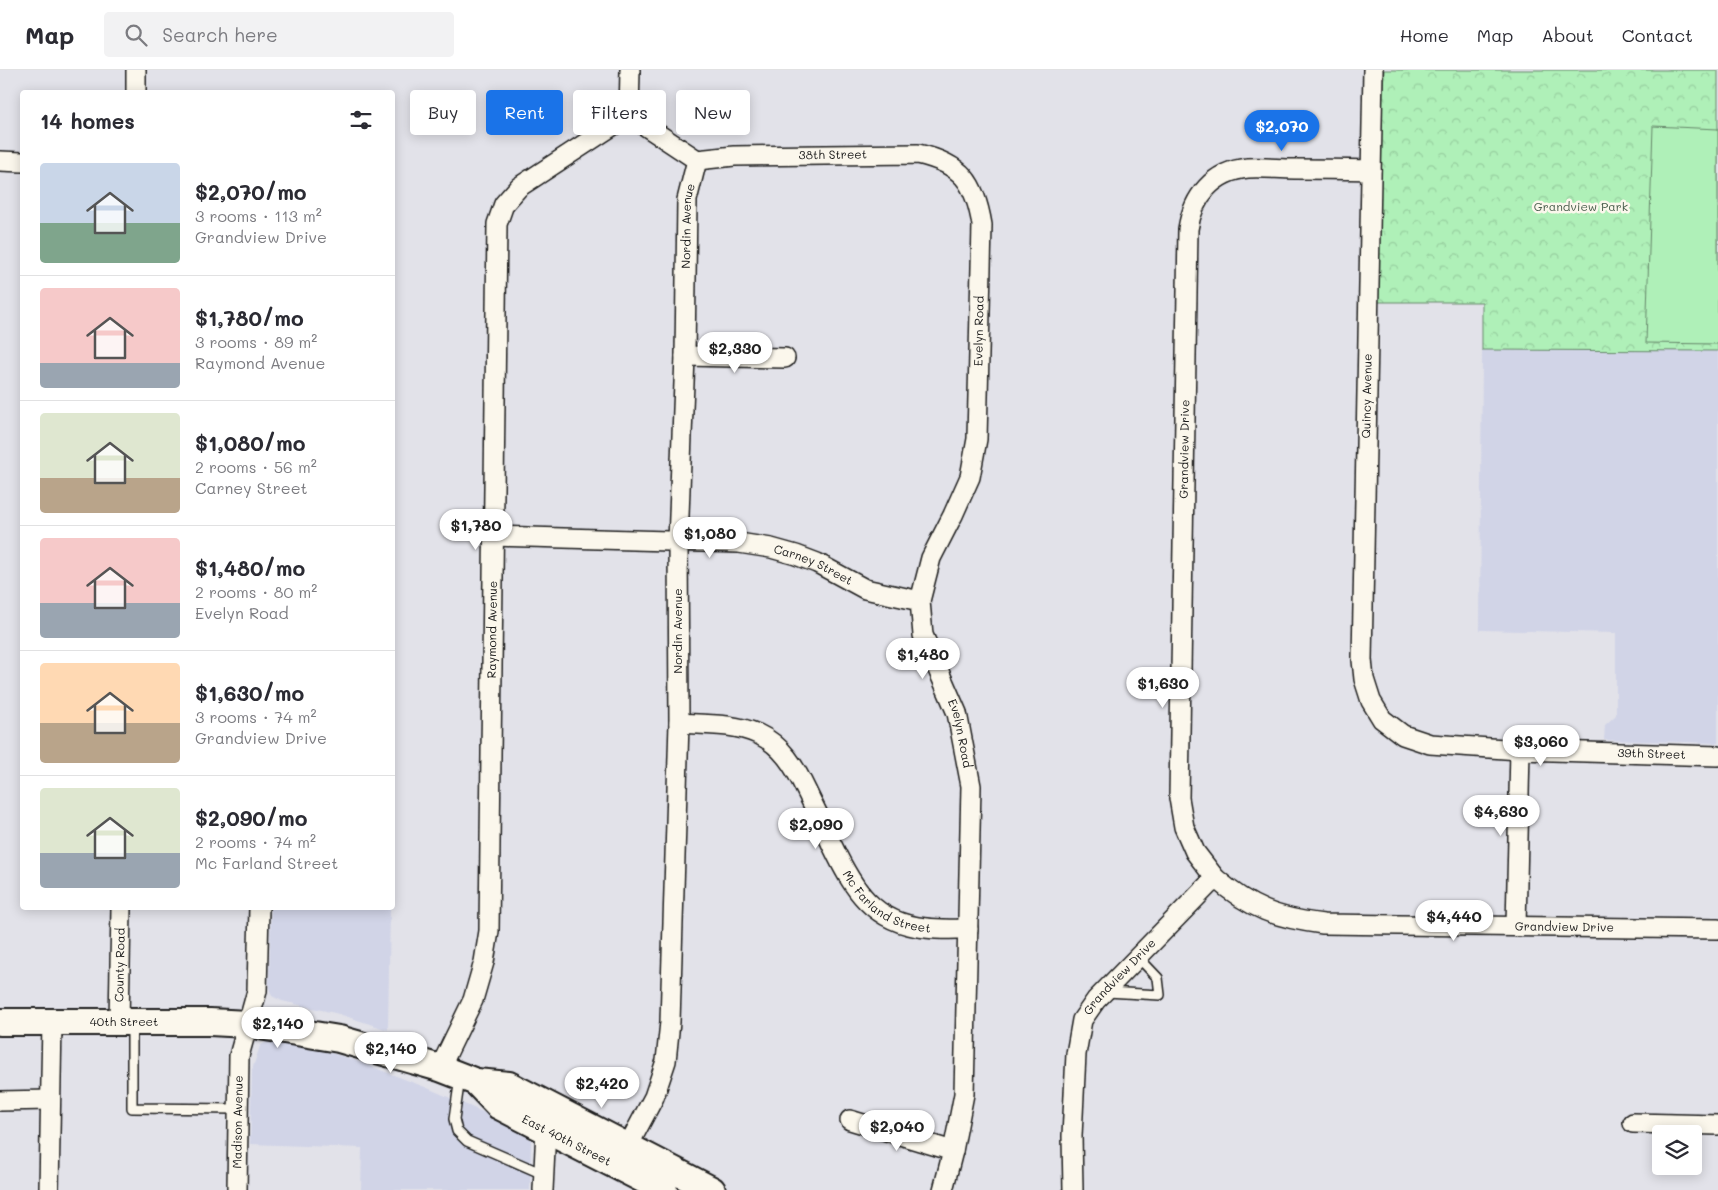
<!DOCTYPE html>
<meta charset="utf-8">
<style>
:root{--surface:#fff;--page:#f2f2f3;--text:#2b2b33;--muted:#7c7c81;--line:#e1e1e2;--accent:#1a73e8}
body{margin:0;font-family:Mali,sans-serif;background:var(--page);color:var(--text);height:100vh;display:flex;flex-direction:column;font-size:19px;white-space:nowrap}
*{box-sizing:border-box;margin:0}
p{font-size:16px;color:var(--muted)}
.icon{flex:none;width:28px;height:28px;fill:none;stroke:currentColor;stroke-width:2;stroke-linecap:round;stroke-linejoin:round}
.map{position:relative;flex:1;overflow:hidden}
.panel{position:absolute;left:20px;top:20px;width:375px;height:820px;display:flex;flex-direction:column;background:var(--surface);border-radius:5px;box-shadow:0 2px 12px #0003}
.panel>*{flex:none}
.banner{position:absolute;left:410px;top:20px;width:475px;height:45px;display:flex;gap:10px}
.controls{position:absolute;left:1652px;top:1055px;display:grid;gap:10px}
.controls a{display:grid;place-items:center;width:50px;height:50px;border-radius:5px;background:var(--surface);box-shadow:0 2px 12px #0003;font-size:25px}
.price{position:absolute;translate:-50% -42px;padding:0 11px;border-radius:18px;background:#fff;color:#222;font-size:16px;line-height:32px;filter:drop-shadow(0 1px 2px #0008)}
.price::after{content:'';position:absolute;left:50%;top:30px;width:15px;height:11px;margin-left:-8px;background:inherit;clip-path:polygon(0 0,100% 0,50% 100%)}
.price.current{background:var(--accent);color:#fff}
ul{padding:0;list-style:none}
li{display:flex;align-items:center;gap:15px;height:125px;padding:0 20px}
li+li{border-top:1px solid var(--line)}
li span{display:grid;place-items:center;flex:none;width:140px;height:100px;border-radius:5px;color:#555}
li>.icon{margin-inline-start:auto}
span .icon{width:60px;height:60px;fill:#fffc;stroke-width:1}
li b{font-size:21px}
h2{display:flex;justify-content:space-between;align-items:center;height:60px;padding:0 20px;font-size:21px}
.tag{padding:0 18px;border-radius:5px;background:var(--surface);box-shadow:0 2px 12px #0003;font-size:18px;line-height:45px}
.tag.current{background:var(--accent);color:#fff}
header{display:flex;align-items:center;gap:30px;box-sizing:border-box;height:70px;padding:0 25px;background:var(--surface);border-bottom:1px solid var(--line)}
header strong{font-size:24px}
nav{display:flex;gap:28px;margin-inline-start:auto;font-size:18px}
.search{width:350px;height:45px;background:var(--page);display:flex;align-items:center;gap:12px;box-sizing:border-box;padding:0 18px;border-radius:5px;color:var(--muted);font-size:19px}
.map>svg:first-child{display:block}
.built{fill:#d1d4e7}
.forest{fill:url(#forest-crowns);stroke:#66866a}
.pitch{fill:#aff0b8;stroke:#66866a}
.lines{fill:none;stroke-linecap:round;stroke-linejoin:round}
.lane-casing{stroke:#1c1c1c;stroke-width:12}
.street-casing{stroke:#1c1c1c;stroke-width:22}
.secondary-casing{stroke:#1c1c1c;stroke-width:30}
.lane{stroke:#fbf7ec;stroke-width:9}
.street{stroke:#fbf7ec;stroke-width:19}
.secondary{stroke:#fbf7ec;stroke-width:26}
.labels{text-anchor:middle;stroke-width:5;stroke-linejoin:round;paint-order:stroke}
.street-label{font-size:12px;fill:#1c1c1c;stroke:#fbf7ec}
.park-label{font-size:12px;fill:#485c4b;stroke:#fbf7ec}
</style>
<header>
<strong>Map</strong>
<div class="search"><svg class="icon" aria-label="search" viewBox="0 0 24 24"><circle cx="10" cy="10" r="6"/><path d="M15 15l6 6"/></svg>Search here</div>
<nav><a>Home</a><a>Map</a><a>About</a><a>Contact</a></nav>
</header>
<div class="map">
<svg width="1718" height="1120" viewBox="0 0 1718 1120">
<defs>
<pattern id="forest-crowns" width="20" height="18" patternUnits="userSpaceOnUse" patternTransform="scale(1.25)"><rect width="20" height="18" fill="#aff0b8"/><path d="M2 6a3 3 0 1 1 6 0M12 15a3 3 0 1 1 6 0" fill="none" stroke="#96cd9e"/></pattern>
</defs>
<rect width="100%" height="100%" fill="#e2e2e9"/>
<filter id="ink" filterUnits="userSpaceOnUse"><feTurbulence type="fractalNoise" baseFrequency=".02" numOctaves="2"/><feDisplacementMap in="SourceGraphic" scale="10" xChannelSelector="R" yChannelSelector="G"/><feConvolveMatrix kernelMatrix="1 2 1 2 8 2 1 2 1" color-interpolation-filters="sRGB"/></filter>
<g filter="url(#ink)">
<g class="built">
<polygon points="1482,280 1718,281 1718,673 1604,670 1605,655 1616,645 1616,563 1480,560"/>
<polygon points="271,838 390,838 388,960 339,944 282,931 272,926 269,918"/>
<polygon points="269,970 311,977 354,990 425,1017 524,1060 529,1065 531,1070 530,1120 361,1120 362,1078 250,1074 252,1000 260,976"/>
</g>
<polygon class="forest" points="1384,0 1718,0 1718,281 1482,280 1482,232 1373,232"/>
<polygon class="pitch" points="1653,56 1718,59 1718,274 1646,273"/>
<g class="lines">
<defs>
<g id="lane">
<polyline points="1107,922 1160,925 1158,908 1138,887"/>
<polyline points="132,953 132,1038 238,1039"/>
<polyline points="460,1008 454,1049 457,1061 467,1071 543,1104"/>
</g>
<g id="street">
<path id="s1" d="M1373,0L1362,590L1364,609L1371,631L1382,649L1403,665L1430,674L1520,680L1718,686"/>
<polyline points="136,22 136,0"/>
<polyline points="629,45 630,0"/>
<path id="s2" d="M697,90L734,86L918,84C962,94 975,112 982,155L977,369L970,407L953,445L931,488L920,531L923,565L957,643L971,716L964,1024L953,1081L943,1120"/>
<polyline points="0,91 22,92"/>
<polyline points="685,286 785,288"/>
<path id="s3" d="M493,466L739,473L771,478L796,485L817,493L865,519L920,531"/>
<path id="s4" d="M679,653C706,655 733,653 758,664C782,675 795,697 806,720C815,738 824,757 832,775C853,819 873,853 926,858C940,860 954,859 968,859"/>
<path id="s5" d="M1215,808C1251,839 1276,848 1323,854L1718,859"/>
<polyline points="1516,856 1520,680"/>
<path id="s6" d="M119,953L121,838"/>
<path id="s7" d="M440,998L473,930L484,892L489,861L497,154L504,134L519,117L629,45"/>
<polyline points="0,1031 50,1030"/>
<polyline points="850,1050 953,1081"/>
<polyline points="1633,1053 1718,1055"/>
<path id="s8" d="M628,1076L654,1027L666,991L670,952L679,653L678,472L685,286L687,130L697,90L629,45"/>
<polyline points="49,1120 52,952"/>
<path id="s9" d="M237,1120L239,986L257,921L259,838"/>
<polyline points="543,1120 546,1059"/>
<path id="s10" d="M1073,1120L1072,1066L1076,984L1082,950L1096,930L1215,808L1195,782L1184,757L1179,728L1188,159C1193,127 1213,101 1248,98C1263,97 1279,99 1294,99C1320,99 1345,99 1371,100"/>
</g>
<g id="secondary">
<path id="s11" d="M0,952H210L247,954L339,969L440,998L476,1012L509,1015L712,1120"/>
<path id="s12" d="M476,1012L499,1036L664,1120"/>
</g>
</defs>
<use href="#lane" class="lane-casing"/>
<use href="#street" class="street-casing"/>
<use href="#secondary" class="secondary-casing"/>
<use href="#lane" class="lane"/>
<use href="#street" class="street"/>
<use href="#secondary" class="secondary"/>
</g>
</g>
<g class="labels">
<g class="street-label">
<text dy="4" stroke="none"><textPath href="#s2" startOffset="136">38th Street</textPath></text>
<text dy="4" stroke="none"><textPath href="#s8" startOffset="929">Nordin Avenue</textPath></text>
<text transform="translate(979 261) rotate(-89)" y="4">Evelyn Road</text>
<text transform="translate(1367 326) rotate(-89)" y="4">Quincy Avenue</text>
<text dy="4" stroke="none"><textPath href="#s10" startOffset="804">Grandview Drive</textPath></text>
<text dy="4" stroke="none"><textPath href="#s3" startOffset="324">Carney Street</textPath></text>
<text dy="4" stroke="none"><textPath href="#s7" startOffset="448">Raymond Avenue</textPath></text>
<text transform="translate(678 561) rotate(-90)" y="4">Nordin Avenue</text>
<text dy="4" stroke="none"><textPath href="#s2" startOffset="852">Evelyn Road</textPath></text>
<text dy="4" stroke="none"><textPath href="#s1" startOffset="930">39th Street</textPath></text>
<text dy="4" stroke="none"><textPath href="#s4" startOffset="300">Mc Farland Street</textPath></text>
<text dy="4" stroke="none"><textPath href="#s5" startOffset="361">Grandview Drive</textPath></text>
<text dy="4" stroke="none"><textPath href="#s6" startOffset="58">County Road</textPath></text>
<text dy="4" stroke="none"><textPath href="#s10" startOffset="228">Grandview Drive</textPath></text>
<text dy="4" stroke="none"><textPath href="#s11" startOffset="124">40th Street</textPath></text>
<text dy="4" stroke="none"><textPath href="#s9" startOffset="68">Madison Avenue</textPath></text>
<text dy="4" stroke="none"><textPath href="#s12" startOffset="109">East 40th Street</textPath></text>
</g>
<g class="park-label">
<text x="1581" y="141">Grandview Park</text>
</g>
</g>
</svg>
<div class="controls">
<a><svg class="icon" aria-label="layers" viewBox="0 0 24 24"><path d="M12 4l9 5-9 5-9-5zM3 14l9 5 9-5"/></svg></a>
</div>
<b class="price current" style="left:1282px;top:82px">$2,070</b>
<b class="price" style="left:735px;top:304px">$2,330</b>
<b class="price" style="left:476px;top:481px">$1,780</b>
<b class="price" style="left:710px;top:489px">$1,080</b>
<b class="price" style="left:923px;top:610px">$1,480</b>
<b class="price" style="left:1163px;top:639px">$1,630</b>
<b class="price" style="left:1541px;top:697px">$3,060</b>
<b class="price" style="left:1501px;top:767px">$4,630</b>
<b class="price" style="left:816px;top:780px">$2,090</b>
<b class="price" style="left:1454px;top:872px">$4,440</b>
<b class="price" style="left:278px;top:979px">$2,140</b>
<b class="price" style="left:391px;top:1004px">$2,140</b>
<b class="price" style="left:602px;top:1039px">$2,420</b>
<b class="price" style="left:897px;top:1082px">$2,040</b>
<div class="banner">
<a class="tag">Buy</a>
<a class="tag current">Rent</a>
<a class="tag">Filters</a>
<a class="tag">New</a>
</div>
<section class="panel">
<h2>14 homes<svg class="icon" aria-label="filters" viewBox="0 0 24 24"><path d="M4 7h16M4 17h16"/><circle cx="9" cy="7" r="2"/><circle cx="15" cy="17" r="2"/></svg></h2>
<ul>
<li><span style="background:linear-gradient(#c9d6e8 60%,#7fa58c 0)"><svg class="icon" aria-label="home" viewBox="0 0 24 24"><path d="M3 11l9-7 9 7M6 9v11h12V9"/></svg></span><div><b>$2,070/mo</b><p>3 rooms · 113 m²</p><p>Grandview Drive</p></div></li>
<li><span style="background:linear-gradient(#f6c9c9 75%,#9aa5b1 0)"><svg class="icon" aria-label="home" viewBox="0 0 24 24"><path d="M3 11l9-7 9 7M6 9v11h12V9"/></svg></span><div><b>$1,780/mo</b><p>3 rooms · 89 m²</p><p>Raymond Avenue</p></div></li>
<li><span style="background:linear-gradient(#dfe7d0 65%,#b9a48a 0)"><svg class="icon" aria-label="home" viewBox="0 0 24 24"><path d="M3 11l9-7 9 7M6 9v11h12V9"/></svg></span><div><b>$1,080/mo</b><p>2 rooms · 56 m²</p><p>Carney Street</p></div></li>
<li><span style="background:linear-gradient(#f6c9c9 65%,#9aa5b1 0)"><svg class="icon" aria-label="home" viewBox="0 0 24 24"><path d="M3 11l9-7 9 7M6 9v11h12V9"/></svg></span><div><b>$1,480/mo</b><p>2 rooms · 80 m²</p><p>Evelyn Road</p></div></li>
<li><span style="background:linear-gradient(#ffd9b3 60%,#b9a48a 0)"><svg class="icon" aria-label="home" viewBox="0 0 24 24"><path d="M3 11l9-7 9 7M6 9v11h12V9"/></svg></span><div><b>$1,630/mo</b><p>3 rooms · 74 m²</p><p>Grandview Drive</p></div></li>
<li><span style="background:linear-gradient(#dfe7d0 65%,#9aa5b1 0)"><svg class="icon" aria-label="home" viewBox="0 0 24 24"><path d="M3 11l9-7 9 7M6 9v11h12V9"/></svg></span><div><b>$2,090/mo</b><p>2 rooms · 74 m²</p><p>Mc Farland Street</p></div></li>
</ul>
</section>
</div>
